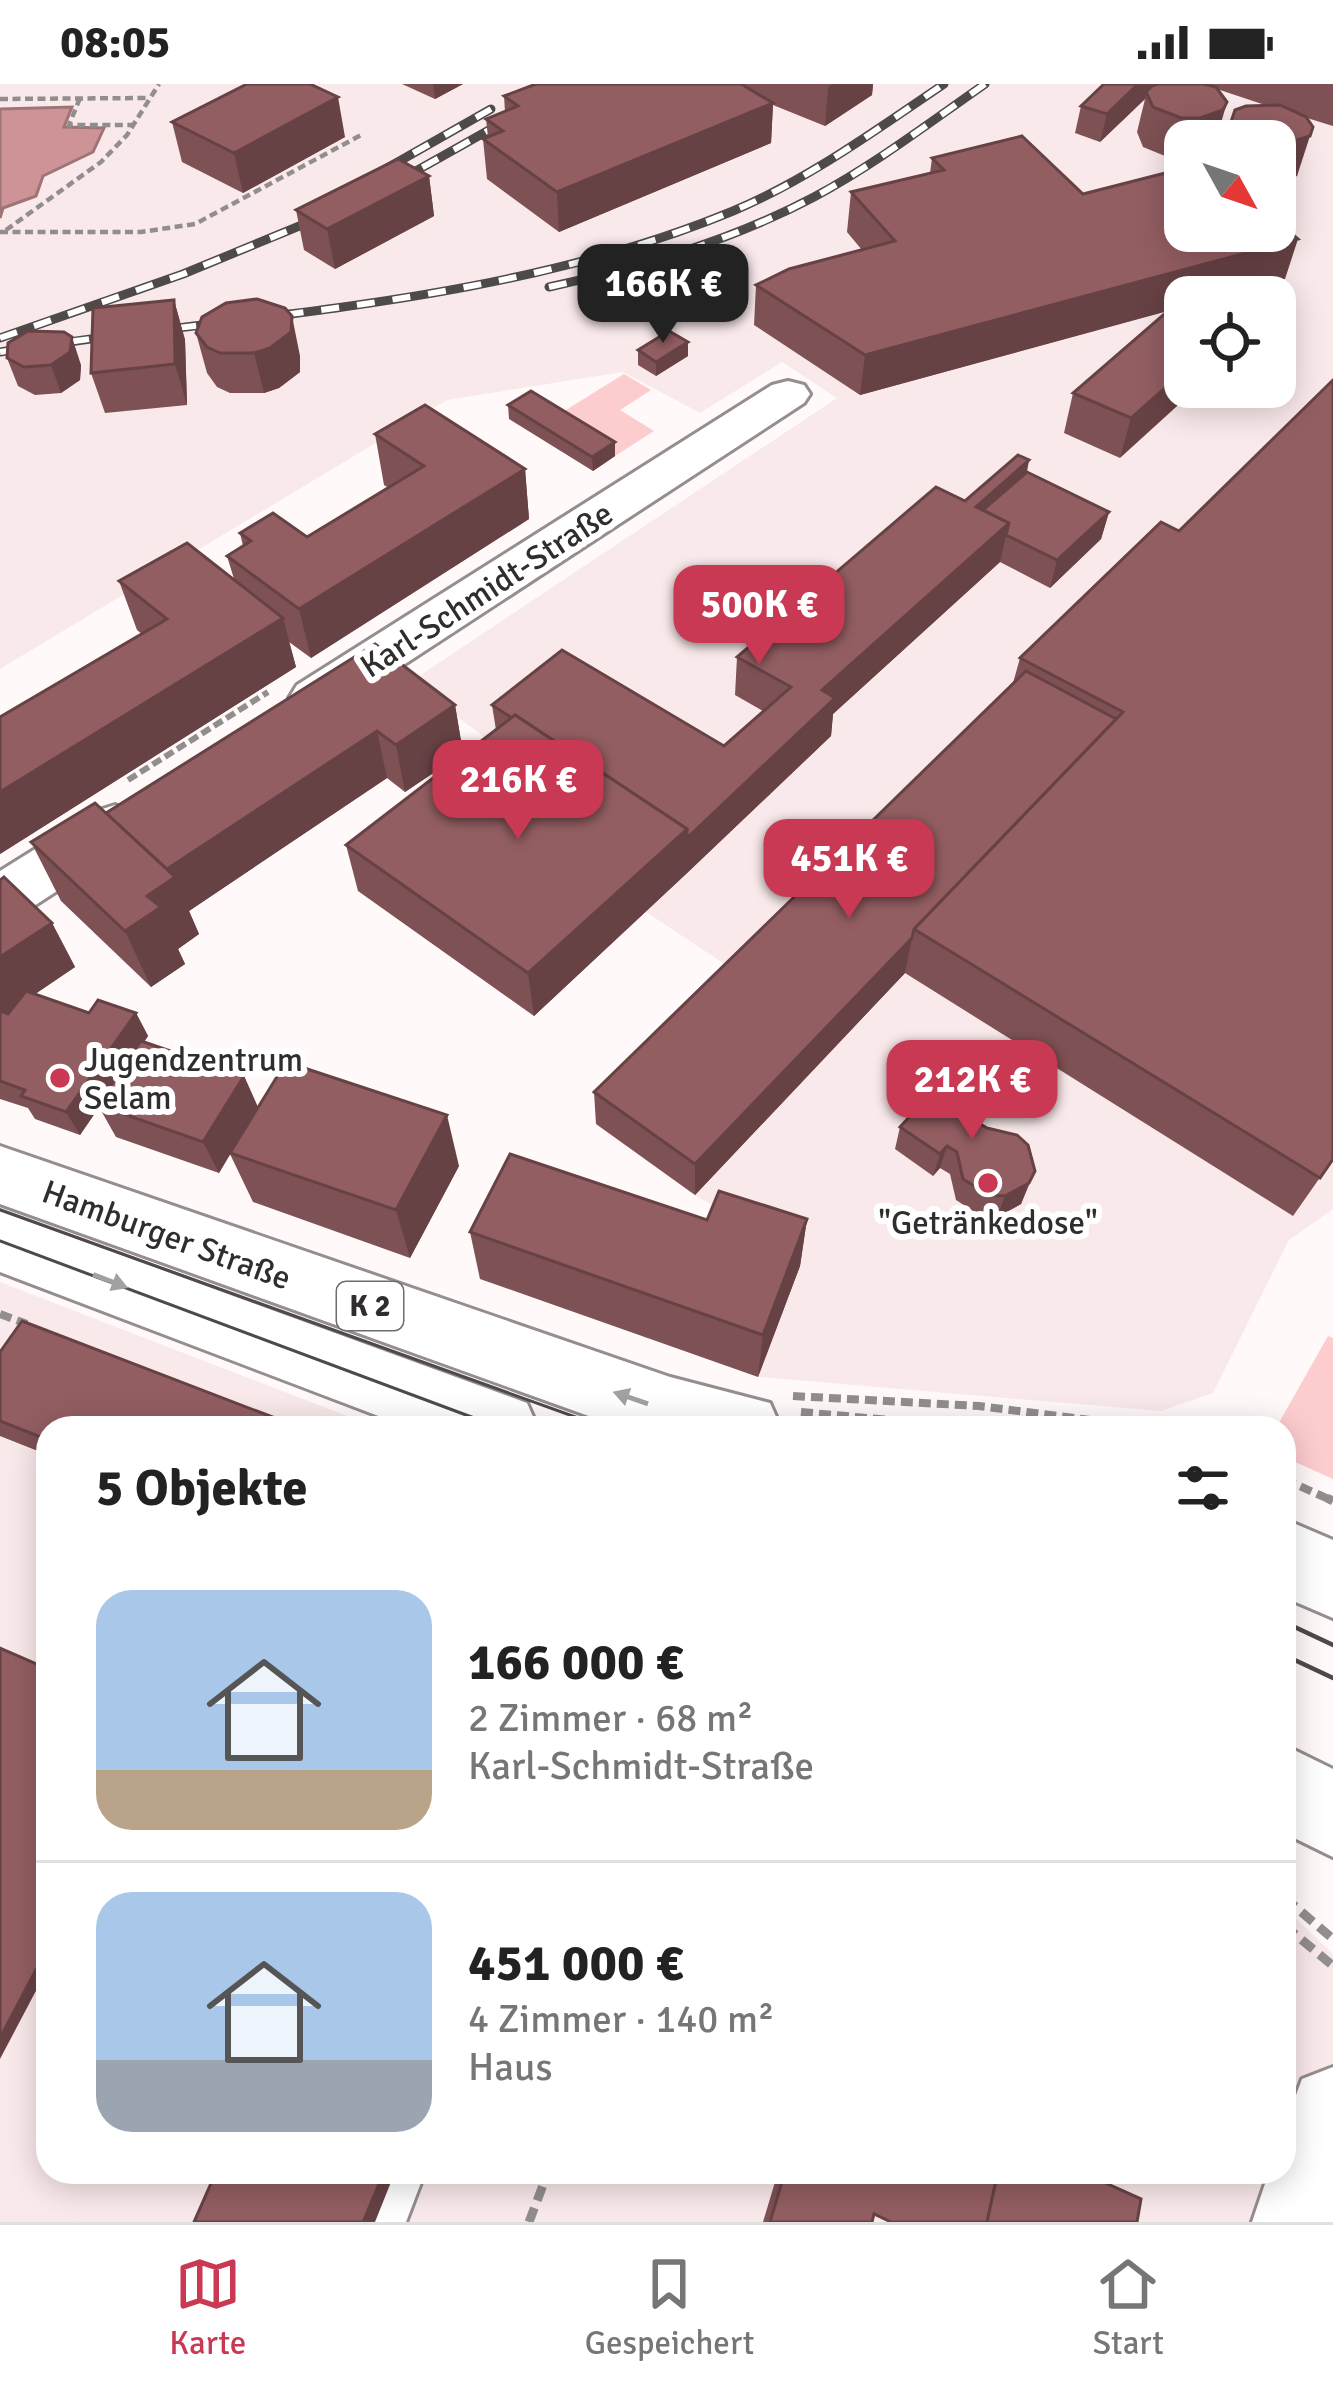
<!DOCTYPE html>
<html lang="de">
<meta charset="utf-8">
<style>
:root{--surface:#fff;--page:#f6f6f6;--text:#222;--muted:#767676;--line:#e0e0e0;--accent:#c93953}
body{margin:0;font-family:Signika,sans-serif;background:var(--page);color:var(--text);height:100vh;display:flex;flex-direction:column;font-size:45px;white-space:nowrap}
*{box-sizing:border-box;margin:0}
p{font-size:39px;color:var(--muted)}
.icon{flex:none;width:66px;height:66px;fill:none;stroke:currentColor;stroke-width:2;stroke-linecap:round;stroke-linejoin:round}
.map{position:relative;flex:1;overflow:hidden}
.panel{position:absolute;left:36px;top:1332px;width:1260px;height:768px;display:flex;flex-direction:column;background:var(--surface);border-radius:36px;box-shadow:0 6px 30px #0003}
.panel>*{flex:none}
.needle{width:78px;rotate:130deg}
.fabs{position:absolute;left:1164px;top:36px;display:grid;gap:24px}
.fabs a{display:grid;place-items:center;width:132px;height:132px;border-radius:24px;background:var(--surface);box-shadow:0 6px 30px #0003;font-size:60px}
.price{position:absolute;translate:-50% -102px;padding:0 27px;border-radius:24px;background:var(--accent);color:#fff;font-size:39px;line-height:78px;filter:drop-shadow(0 3px 6px #0008)}
.price::after{content:'';position:absolute;left:50%;top:72px;width:36px;height:27px;margin-left:-18px;background:inherit;clip-path:polygon(0 0,100% 0,50% 100%)}
.price.on{background:#222;color:#fff}
ul{padding:0;list-style:none}
li{display:flex;align-items:center;gap:36px;height:300px;padding:0 60px}
li+li{border-top:3px solid var(--line)}
li span{display:grid;place-items:center;flex:none;width:336px;height:240px;border-radius:36px;color:#555}
li>.icon{margin-inline-start:auto}
span .icon{width:144px;height:144px;fill:#fffc;stroke-width:1}
li b{font-size:51px}
h2{display:flex;justify-content:space-between;align-items:center;height:144px;padding:0 60px;font-size:51px}
.status{display:flex;justify-content:space-between;align-items:center;height:84px;padding:0 60px;background:var(--surface);direction:ltr}
.status svg{height:33px;fill:currentColor}
.dock{display:flex;justify-content:space-around;align-items:center;height:168px;border-top:3px solid var(--line);background:var(--surface);font-size:33px;color:var(--muted)}
.dock a{display:grid;justify-items:center;gap:6px}
.dock .on{color:var(--accent)}
.map>svg:first-child{display:block}
.built{fill:#fae9ea;fill-rule:evenodd}
.green{fill:#fdcccf}
.water{fill:#cd9397;stroke:#9e7477;stroke-width:3}
.lines{fill:none;stroke-linecap:round;stroke-linejoin:round}
.lane-casing{stroke:#958d8e;stroke-width:6}
.street-casing{stroke:#958d8e;stroke-width:6}
.primary-casing{stroke:#958d8e;stroke-width:6}
.path-far3{stroke:#938e8e;stroke-width:4.5;stroke-dasharray:8 4.5;stroke-linecap:butt}
.path-far2{stroke:#938e8e;stroke-width:6;stroke-dasharray:10 4.5;stroke-linecap:butt}
.path-far1{stroke:#938e8e;stroke-width:8;stroke-dasharray:12 6;stroke-linecap:butt}
.path{stroke:#938e8e;stroke-width:9;stroke-dasharray:15 8;stroke-linecap:butt}
.lane{fill:#fff;fill-rule:evenodd}
.street{fill:#fff;fill-rule:evenodd}
.primary{fill:#fff;fill-rule:evenodd}
.tram-far1{stroke:#4e4a4a;stroke-width:3}
.tram{stroke:#4e4a4a;stroke-width:4.5}
.rail-casing{stroke:#4e4a4a;stroke-width:9}
.rail{stroke:#fff;stroke-width:6;stroke-dasharray:18;stroke-linecap:butt}
.wall{fill:#7e5154}
.shaded-wall{fill:#674245}
.building{fill:#935e62;stroke:#674245;stroke-width:3}
.oneway{fill:#a2a0a0}
.poi-dot{fill:#c93953;stroke:#fff;stroke-width:4.5}
.labels{text-anchor:middle;stroke-width:12;stroke-linejoin:round;paint-order:stroke}
.shield{fill:#fff;stroke:#6e6c6c;stroke-width:3}
.shield-label{font-size:30px;font-weight:bold;fill:#302d2d}
.street-label{font-size:33px;fill:#302d2d;stroke:#fff}
.poi-label{font-size:33px;fill:#302d2d;stroke:#fff;text-anchor:start}
</style>
<div class="status"><b>08:05</b><svg viewBox="0 0 49 12"><path d="M0 12V9h3v3zM5 12V6h3v6zM10 12V3h3v9zM15 12V0h3v12zM26 1h20v11H26zM47 4h2v5h-2z"/></svg></div>
<div class="map">
<svg width="1333" height="2138" viewBox="0 0 1333 2138">
<rect width="100%" height="100%" fill="#fff9f9"/>
<g class="built">
<path d="M0,0H1333V1125L1289,1156L1213,1309L1161,1327L758,1293L799,1182L743,1138L694,1111L596,1040L744,893L646,828L534,932L358,807L520,679L410,598L837,314L782,278L700,329L623,288L447,316L0,585ZM1185,57H1275V147H1185ZM1185,213H1275V303H1185Z"/>
<polygon points="0,1198 378,1344 48,1344 48,2088 1284,2088 1284,1823 1333,1870 1333,2138 0,2138"/>
</g>
<g class="green">
<polygon points="624,290 651,306 620,326 654,347 615,372 553,334"/>
<polygon points="1328,1252 1333,1254 1333,1395 1284,1373 1284,1344 1276,1344"/>
</g>
<polygon class="water" points="72,23 64,43 104,44 93,68 43,92 36,112 3,124 0,134 0,25"/>
<g class="lines">
<defs>
<polygon id="lane" points="383,2088 425,2088 406,2138 364,2138"/>
<g id="street">
<polygon points="788,297 804,301 810,310 804,319 333,627 315,632 297,627 289,614 297,601 772,301"/>
<polygon points="115,721 134,727 142,742 134,757 20,831 0,837 0,787 96,727"/>
<polygon points="1333,1983 1333,2138 1252,2138 1269,2088 1284,2088 1284,2043 1302,1995"/>
</g>
<g id="primary">
<polygon points="0,1062 670,1293 770,1319 781,1344 622,1344 0,1120"/>
<polygon points="0,1127 527,1319 538,1344 410,1344 0,1188"/>
<polygon points="1284,1435 1333,1456 1333,1534 1284,1513"/>
<polygon points="1284,1661 1333,1685 1333,1773 1284,1749"/>
</g>
</defs>
<use href="#lane" class="lane-casing"/>
<use href="#street" class="street-casing"/>
<use href="#primary" class="primary-casing"/>
<g class="path-far3">
<polyline points="80,14 69,41 133,41"/>
<polyline points="0,15 147,14"/>
<polyline points="6,146 101,78 127,51 159,0"/>
<polyline points="0,148 141,148 195,140 363,50"/>
</g>
<polyline class="path-far2" points="128,696 268,608"/>
<g class="path-far1">
<polyline points="0,1230 27,1240"/>
<polyline points="793,1312 979,1322 1153,1344"/>
<polyline points="801,1328 978,1344"/>
<polyline points="1284,1395 1333,1417"/>
</g>
<g class="path">
<polyline points="1327,1414 1333,1417"/>
<polyline points="1284,1813 1333,1855"/>
<polyline points="1284,1841 1332,1881"/>
<polyline points="529,2138 548,2088"/>
</g>
<use href="#lane" class="lane"/>
<use href="#street" class="street"/>
<use href="#primary" class="primary"/>
<g class="tram-far1">
<polyline points="0,1126 606,1344"/>
<polyline points="0,1157 501,1344"/>
</g>
<g class="tram">
<polyline points="1284,1538 1333,1561"/>
<polyline points="1284,1571 1333,1594"/>
</g>
<defs>
<g id="rail">
<polyline points="382,87 491,25"/>
<polyline points="391,101 571,0"/>
<path d="M549,203C640,183 731,157 814,113C874,81 929,39 985,0"/>
<polyline points="0,254 183,190 331,129"/>
<path d="M0,268C245,229 501,223 733,127C809,95 876,46 944,0"/>
</g>
</defs>
<use href="#rail" class="rail-casing"/>
<use href="#rail" class="rail"/>
</g>
<g class="wall">
<polygon points="402,0 463,0 435,15"/>
<polygon points="536,0 873,0 872,11 825,42 773,21 771,59 559,148 487,95 483,55 488,53 486,35 505,28 504,12"/>
<polygon points="1104,0 1333,0 1333,42 1307,34 1297,92 1275,98 1275,57 1225,57 1235,26 1268,22 1217,5 1216,57 1185,57 1185,74 1170,74 1143,63 1137,48 1145,15 1100,58 1075,49 1081,22"/>
<polygon points="172,38 345,53 243,109 182,78"/>
<polygon points="932,74 1083,110 1285,195 1185,213 1120,374 1064,349 1073,309 1168,227 860,311 754,241 756,201 862,166 847,148 851,108 930,89"/>
<polygon points="429,92 434,132 335,185 304,166 296,126"/>
<polygon points="174,216 185,256 187,321 105,329 91,289"/>
<polygon points="196,249 300,272 300,288 279,304 264,309 230,309 217,303 207,289"/>
<polygon points="688,258 688,272 656,292 638,281 638,266"/>
<polygon points="7,274 81,281 80,296 61,309 35,311 18,302"/>
<polygon points="508,321 615,358 615,372 593,387 509,335"/>
<polygon points="375,350 525,385 529,435 311,574 289,558 296,583 0,770 0,633 142,550 137,546 119,497 234,495 227,472 243,462 240,449 307,453 389,404 384,401"/>
<polygon points="1029,376 1027,388 1109,428 1101,455 1050,504 1000,478 833,630 831,652 686,790 534,932 358,807 346,761 496,646 492,621 724,662 763,627 735,611 737,573 965,417"/>
<polygon points="1161,438 1333,1075 1293,1132 905,889 695,1111 596,1040 594,1008 1013,599 1020,574"/>
<polygon points="455,621 463,669 405,708 387,694 189,827 199,850 178,865 185,880 151,903 61,817 31,758 106,729"/>
<polygon points="0,796 52,839 75,883 35,910 89,929 136,929 148,952 144,958 244,992 258,1023 459,1082 410,1174 253,1118 230,1070 219,1089 116,1053 99,1023 80,1051 35,1035 28,1024 0,1015"/>
<polygon points="983,1023 978,1039 1035,1087 1021,1120 997,1133 981,1132 956,1116 950,1090 940,1084 933,1092 895,1065 900,1043"/>
<polygon points="807,1135 800,1182 758,1293 480,1195 470,1148 707,1136"/>
<polygon points="0,1268 48,1344 48,1371 0,1352"/>
<polygon points="778,2088 1081,2088 874,2130 872,2138 763,2138"/>
</g>
<g class="shaded-wall">
<polygon points="433,0 463,0 435,15"/>
<polygon points="832,0 873,0 872,11 825,42 828,3"/>
<polygon points="1138,0 1156,0 1146,8 1145,15 1100,58 1107,30"/>
<polygon points="338,13 345,53 243,109 234,69"/>
<polygon points="1227,18 1216,57 1194,57 1200,34"/>
<polygon points="773,19 771,59 559,148 557,108"/>
<polygon points="1310,52 1297,92 1275,98 1276,62"/>
<polygon points="429,92 434,132 335,185 327,145"/>
<polygon points="1298,155 1285,195 1219,213 1185,213 1185,222 860,311 865,271"/>
<polygon points="174,216 185,256 187,321 175,280"/>
<polygon points="292,232 300,272 300,288 279,304 264,309 254,269"/>
<polygon points="72,253 81,281 80,296 61,309 51,281"/>
<polygon points="688,258 688,272 656,292 656,278"/>
<polygon points="1185,286 1185,303 1198,303 1120,374 1131,334"/>
<polygon points="615,358 615,372 593,387 592,373"/>
<polygon points="1029,376 1020,416 990,443 976,423"/>
<polygon points="525,385 529,435 311,574 299,525"/>
<polygon points="1109,428 1101,455 1050,504 1057,476"/>
<polygon points="1009,439 1000,478 833,630 831,652 686,790 534,932 528,889 822,606"/>
<polygon points="283,534 296,583 0,770 0,708"/>
<polygon points="455,621 463,669 405,708 396,661"/>
<polygon points="377,647 387,694 189,827 199,850 178,865 185,880 151,903 125,847 162,788"/>
<polygon points="52,839 75,883 0,934 0,873"/>
<polygon points="912,854 905,889 695,1111 695,1080"/>
<polygon points="136,929 148,952 80,1051 66,1028"/>
<polygon points="244,992 258,1024 219,1089 203,1058"/>
<polygon points="447,1031 459,1082 410,1174 396,1126"/>
<polygon points="947,1062 940,1084 933,1092 940,1070"/>
<polygon points="1029,1099 1021,1120 997,1133 1005,1112"/>
<polygon points="807,1135 800,1182 758,1293 763,1251"/>
<polygon points="48,1863 48,1884 0,1975 0,1954"/>
<polygon points="384,2088 395,2088 375,2138 363,2138"/>
</g>
<g class="building">
<polygon points="247,0 310,0 338,13 234,69 172,38"/>
<polygon points="536,0 741,0 773,19 557,108 483,55 503,47 486,35 518,22 504,12"/>
<polygon points="1104,0 1138,0 1107,30 1081,22"/>
<polygon points="1158,0 1203,0 1216,3 1227,18 1223,26 1200,34 1181,34 1153,23 1146,8 1152,2"/>
<polygon points="1280,21 1306,33 1313,43 1310,52 1276,62 1275,57 1254,57 1230,41 1235,26 1246,22"/>
<polygon points="1022,52 1083,110 1185,84 1185,147 1275,147 1275,135 1298,155 865,271 756,201 789,185 895,157 851,108 944,86 932,74"/>
<polygon points="398,75 429,92 327,145 296,126"/>
<polygon points="1184,213 1185,286 1131,334 1073,309"/>
<polygon points="257,215 285,224 292,232 291,248 270,264 254,269 220,269 207,263 196,249 202,233 226,219"/>
<polygon points="174,216 175,280 91,289 93,224"/>
<polygon points="28,247 64,248 72,253 70,268 51,281 24,283 7,274 8,259"/>
<polygon points="669,247 688,258 656,278 638,266"/>
<polygon points="1333,296 1333,1075 1320,1094 914,845 1123,628 1020,574 1161,438 1179,447"/>
<polygon points="531,307 615,358 592,373 508,321"/>
<polygon points="425,321 525,385 299,525 227,472 251,457 240,449 273,429 307,453 424,382 375,350"/>
<polygon points="1018,371 1029,376 976,423 1009,439 822,606 835,614 687,754 687,745 515,631 512,634 492,621 562,566 724,662 791,603 737,573 936,403 965,417"/>
<polygon points="1027,388 1109,428 1057,476 1006,451 1009,439 983,426"/>
<polygon points="187,459 283,534 0,708 0,633 167,535 119,497"/>
<polygon points="375,560 455,621 396,661 377,647 167,785 106,729"/>
<polygon points="1026,587 1116,635 914,845 912,854 695,1080 594,1008"/>
<polygon points="515,631 687,745 528,889 346,761"/>
<polygon points="95,719 175,793 147,812 161,823 125,847 31,758"/>
<polygon points="4,793 52,839 0,873 0,796"/>
<polygon points="26,907 89,929 98,916 136,929 66,1028 21,1012 25,1006 0,997 0,929 1,927 8,930"/>
<polygon points="141,957 244,992 203,1058 98,1021"/>
<polygon points="286,978 447,1031 396,1126 230,1069"/>
<polygon points="944,996 983,1023 972,1035 987,1044 1017,1051 1028,1061 1035,1087 1029,1099 1005,1112 989,1111 963,1095 957,1068 947,1062 940,1070 900,1043"/>
<polygon points="510,1070 707,1136 719,1107 807,1135 763,1251 470,1148"/>
<polygon points="22,1237 301,1344 48,1344 48,1356 0,1337 0,1268"/>
<polygon points="0,1564 48,1585 48,1863 0,1954"/>
<polygon points="216,2088 384,2088 363,2138 194,2138"/>
<polygon points="785,2088 998,2088 987,2138 891,2138 874,2130 872,2138 770,2138"/>
<polygon points="998,2088 1081,2088 1141,2115 1137,2138 987,2138"/>
</g>
<defs><path id="oneway-solid" d="M-6-.8H1V-3.2L6.5 0L1 3.2V.8H-6Z" transform="scale(3)"/></defs>
<g class="oneway">
<use href="#oneway-solid" transform="translate(110 1197) rotate(21)"/>
<use href="#oneway-solid" transform="translate(631 1314) rotate(-161)"/>
</g>
<g class="poi-dot">
<circle cx="60" cy="994" r="12"/>
<circle cx="988" cy="1099" r="12"/>
</g>
<g class="labels">
<rect class="shield" x="337" y="1198" width="66" height="48" rx="9"/>
<g class="shield-label">
<text x="370" y="1232">K 2</text>
</g>
<g class="street-label">
<text transform="translate(486 505) rotate(-33)" y="12">Karl-Schmidt-Straße</text>
<text transform="translate(167 1150) rotate(20)" y="12">Hamburger Straße</text>
</g>
<g class="poi-label">
<text x="84" y="987">Jugendzentrum<tspan x="84" dy="38">Selam</tspan></text>
<text x="988" y="1150" text-anchor="middle">"Getränkedose"</text>
</g>
</g>
</svg>
<div class="fabs">
<a><svg class="needle" viewBox="-14 -14 28 28"><path d="M0-13l5 13h-10z" fill="#e53935"/><path d="M0 13l5-13h-10z" fill="#767676"/></svg></a>
<a><svg class="icon" aria-label="locate" viewBox="0 0 24 24"><circle cx="12" cy="12" r="6"/><path d="M12 2v4M12 18v4M2 12h4M18 12h4"/></svg></a>
</div>
<b class="price on" style="left:663px;top:262px">166K €</b>
<b class="price" style="left:759px;top:583px">500K €</b>
<b class="price" style="left:518px;top:758px">216K €</b>
<b class="price" style="left:849px;top:837px">451K €</b>
<b class="price" style="left:972px;top:1058px">212K €</b>
<section class="panel">
<h2>5 Objekte<svg class="icon" aria-label="filters" viewBox="0 0 24 24"><path d="M4 7h16M4 17h16"/><circle cx="9" cy="7" r="2"/><circle cx="15" cy="17" r="2"/></svg></h2>
<ul>
<li><span style="background:linear-gradient(#a9c7e8 75%,#b9a48a 0)"><svg class="icon" aria-label="home" viewBox="0 0 24 24"><path d="M3 11l9-7 9 7M6 9v11h12V9"/></svg></span><div><b>166 000 €</b><p>2 Zimmer · 68 m²</p><p>Karl-Schmidt-Straße</p></div></li>
<li><span style="background:linear-gradient(#a9c7e8 70%,#9aa5b1 0)"><svg class="icon" aria-label="home" viewBox="0 0 24 24"><path d="M3 11l9-7 9 7M6 9v11h12V9"/></svg></span><div><b>451 000 €</b><p>4 Zimmer · 140 m²</p><p>Haus</p></div></li>
</ul>
</section>
</div>
<nav class="dock">
<a class="on"><svg class="icon" aria-label="map" viewBox="0 0 24 24"><path d="M3 6l6-2 6 2 6-2v14l-6 2-6-2-6 2zM9 4v14M15 6v14"/></svg>Karte</a>
<a><svg class="icon" aria-label="saved" viewBox="0 0 24 24"><path d="M7 4h10v16l-5-4-5 4z"/></svg>Gespeichert</a>
<a><svg class="icon" aria-label="home" viewBox="0 0 24 24"><path d="M3 11l9-7 9 7M6 9v11h12V9"/></svg>Start</a>
</nav>
